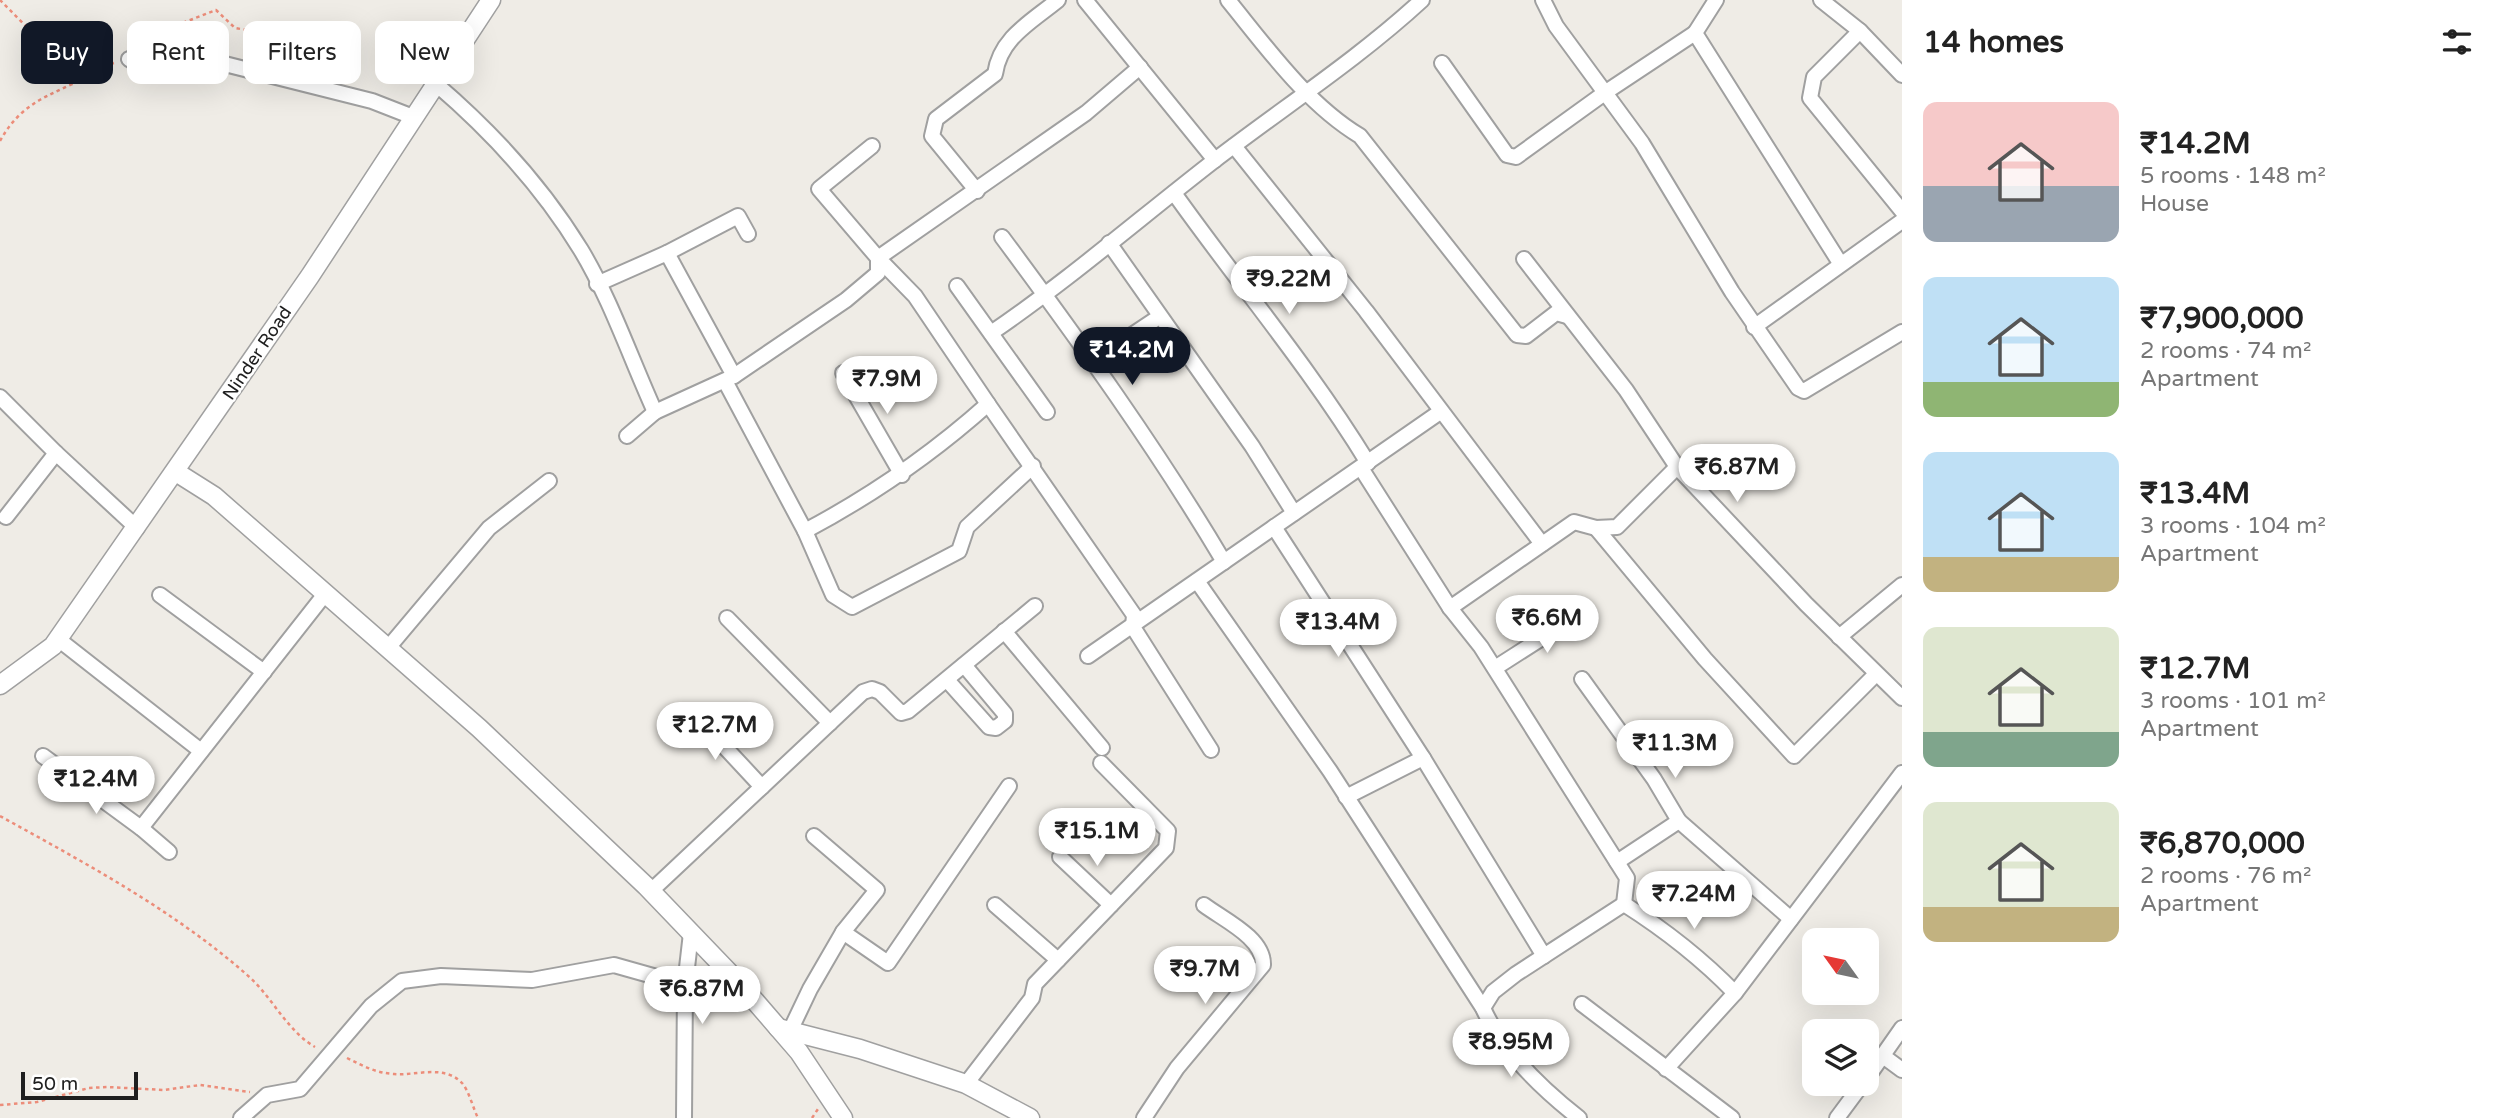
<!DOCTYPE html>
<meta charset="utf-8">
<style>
:root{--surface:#fff;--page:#f6f6f6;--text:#222;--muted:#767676;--accent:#111827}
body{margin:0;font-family:"Varela Round",sans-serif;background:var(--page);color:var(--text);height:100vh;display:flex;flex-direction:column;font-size:26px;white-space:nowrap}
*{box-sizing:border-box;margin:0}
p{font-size:23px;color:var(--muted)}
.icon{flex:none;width:38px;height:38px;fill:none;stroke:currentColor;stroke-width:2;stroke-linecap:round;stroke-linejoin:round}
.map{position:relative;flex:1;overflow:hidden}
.side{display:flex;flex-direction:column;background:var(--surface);width:595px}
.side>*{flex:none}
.hud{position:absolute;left:21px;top:21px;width:665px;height:63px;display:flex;gap:14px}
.needle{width:46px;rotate:303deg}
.buttons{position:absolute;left:1802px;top:928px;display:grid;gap:14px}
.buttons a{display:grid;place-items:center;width:77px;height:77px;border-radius:14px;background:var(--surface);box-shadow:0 7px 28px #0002;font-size:35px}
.scale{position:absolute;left:21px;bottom:18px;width:117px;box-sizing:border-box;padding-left:7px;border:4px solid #1f1f1f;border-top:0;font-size:19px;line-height:24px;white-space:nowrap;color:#1f1f1f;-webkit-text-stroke:5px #fff;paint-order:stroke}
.price{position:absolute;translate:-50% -60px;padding:0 16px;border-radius:24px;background:#fff;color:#222;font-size:23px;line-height:46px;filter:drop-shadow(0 2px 4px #0008)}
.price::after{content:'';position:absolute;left:50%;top:42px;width:21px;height:16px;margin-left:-10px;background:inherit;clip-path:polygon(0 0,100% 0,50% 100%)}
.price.current{background:var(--accent);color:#fff}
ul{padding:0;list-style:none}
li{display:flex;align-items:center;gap:21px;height:175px;padding:0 21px}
li span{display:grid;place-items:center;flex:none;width:196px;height:140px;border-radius:14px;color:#555}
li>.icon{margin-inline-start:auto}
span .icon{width:84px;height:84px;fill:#fffc;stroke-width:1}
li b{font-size:30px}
h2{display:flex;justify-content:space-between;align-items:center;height:84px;padding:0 21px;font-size:30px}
.chip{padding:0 24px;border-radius:14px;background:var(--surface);box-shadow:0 7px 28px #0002;font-size:24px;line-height:63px}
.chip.current{background:var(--accent);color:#fff}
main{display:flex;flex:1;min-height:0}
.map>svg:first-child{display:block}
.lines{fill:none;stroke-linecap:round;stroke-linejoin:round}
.minor-casing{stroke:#a0a0a0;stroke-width:18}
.tertiary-casing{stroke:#a0a0a0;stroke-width:21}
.path{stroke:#ec8d7a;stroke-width:2.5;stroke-dasharray:3.5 3.5;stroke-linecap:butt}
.minor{stroke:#fff;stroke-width:14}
.tertiary{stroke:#fff;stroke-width:18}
.labels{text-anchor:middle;stroke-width:5;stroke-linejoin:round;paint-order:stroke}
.street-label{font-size:18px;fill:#1f1f1f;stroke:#fff}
</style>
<main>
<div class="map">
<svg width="1902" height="1118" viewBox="0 0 1902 1118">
<rect width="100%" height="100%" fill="#efece6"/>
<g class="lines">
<defs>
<g id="minor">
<polyline points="1085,0 1215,160"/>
<path d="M1228,0C1267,48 1307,104 1360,136L1517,335L1526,336L1556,313L1567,316"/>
<polyline points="1543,0 1556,26 1642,143 1732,292 1798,388 1804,391 1902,332"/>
<polyline points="1716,0 1695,33 1840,263"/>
<polyline points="1821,0 1860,31 1814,77 1810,98 1902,211"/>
<polyline points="1860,31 1902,75"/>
<polyline points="129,59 134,62 148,54 173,51 372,101 413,117"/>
<polyline points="1442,63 1507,155 1516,157 1606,92 1695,33"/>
<path d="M436,84C492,132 542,186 581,250C610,298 631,359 655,412"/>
<polyline points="1234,146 1366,311 1542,544"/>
<path d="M977,191L932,136L936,119L995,74C1000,38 1031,22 1058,0"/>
<path d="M1174,193C1238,283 1310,368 1368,463"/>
<path d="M1002,237C1080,342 1157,449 1224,562"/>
<polyline points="1109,243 1252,446 1294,513"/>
<polyline points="667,253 738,216 748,234"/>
<polyline points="1524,259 1626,390 1677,467 1806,604 1902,698"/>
<polyline points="597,284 667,253 734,376 655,412 627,436"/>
<polyline points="957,286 1047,412"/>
<polyline points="1754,327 1902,221"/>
<path d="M991,333C1069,280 1140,218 1215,160C1284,107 1358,59 1422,0"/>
<polyline points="1093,361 1159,317"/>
<polyline points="843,373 902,475"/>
<polyline points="734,376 846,300 878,273 878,258 819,189 872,146"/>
<polyline points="725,381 805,531 833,595 852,607 959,551 967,527 1033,466"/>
<polyline points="0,397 56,453"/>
<polyline points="988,404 915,296 878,258 1086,113 1140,67"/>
<polyline points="1361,468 1450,608 1481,647 1627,878 1624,904"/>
<polyline points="6,517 56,453 137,528"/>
<polyline points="1274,527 1423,758 1544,956"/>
<polyline points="1596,528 1705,659 1794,756 1876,674"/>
<path d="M805,531C873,495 931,455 988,404L1134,615L1133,627L1211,750"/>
<path d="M1197,581L1330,771L1483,1008C1502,1051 1542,1089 1579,1118"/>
<polyline points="160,595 264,672"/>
<polyline points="1450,608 1574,522 1596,528 1617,527 1677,467"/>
<polyline points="727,618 830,723"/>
<polyline points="1004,631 1102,748"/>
<polyline points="1839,637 1902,585"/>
<polyline points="58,639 201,751"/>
<polyline points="388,648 489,528 549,481"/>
<polyline points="1088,656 1440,412"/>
<polyline points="1495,668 1581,613"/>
<polyline points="1582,679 1654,779 1679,821 1617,862"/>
<polyline points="947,680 989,727 996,728 1005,721 1005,714 964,665"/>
<polyline points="693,713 762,787"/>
<polyline points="43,756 141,828 169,852"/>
<polyline points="1346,797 1423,758"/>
<polyline points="1679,821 1791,919"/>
<polyline points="141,828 325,594"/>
<polyline points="1060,857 1111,905"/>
<polyline points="651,891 863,692 872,689 880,692 901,713 908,711 1035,606"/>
<path d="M1624,904C1665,930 1701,958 1735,993"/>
<polyline points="995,905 1058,960"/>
<polyline points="843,932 888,963 1009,786"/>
<polyline points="1582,1004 1732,1118"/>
<polyline points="1483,1008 1493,992 1516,974 1624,904"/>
<polyline points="790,1031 810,989 843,932 877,890 814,836"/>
<polyline points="1883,1056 1902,1070"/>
<polyline points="1666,1069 1735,993 1902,773"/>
<polyline points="1867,1078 1902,1028"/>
<polyline points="966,1084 1032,998 1035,984 1166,848 1168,831 1101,763"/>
<polyline points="241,1118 267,1095 300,1089 371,1006 402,981 441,976 532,980 614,965 685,985"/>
<polyline points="684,1118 685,985 691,933"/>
<path d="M1144,1118L1177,1068L1263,965C1264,938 1224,920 1204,905"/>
<polyline points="1837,1118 1863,1083"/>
</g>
<g id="tertiary">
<polyline points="176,472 214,496 479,728 646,886 742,986 799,1052 843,1118"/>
<polyline points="0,685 53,646 310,276 491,0"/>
<polyline points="778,1028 860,1049 966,1084 1030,1118"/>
</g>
</defs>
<use href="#minor" class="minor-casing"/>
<use href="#tertiary" class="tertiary-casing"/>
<g class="path">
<path d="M0,0C30,30 67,74 114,63"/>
<polyline points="144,38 216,10 235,28 258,32"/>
<path d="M0,141C27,92 64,95 105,65"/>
<path d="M0,816C85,863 173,910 246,974C272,996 286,1030 315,1047"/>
<path d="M347,1058C363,1066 376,1073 394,1074C415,1076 444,1064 462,1083C469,1091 473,1108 478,1118"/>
<polyline points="0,1105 37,1102 89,1088 107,1087 164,1090 200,1085 250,1092"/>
<polyline points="812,1118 818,1109"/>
</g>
<use href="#minor" class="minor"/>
<use href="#tertiary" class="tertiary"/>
</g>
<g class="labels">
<g class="street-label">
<text transform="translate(257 353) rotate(-56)" y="6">Ninder Road</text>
</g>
</g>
</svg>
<div class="buttons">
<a><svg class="needle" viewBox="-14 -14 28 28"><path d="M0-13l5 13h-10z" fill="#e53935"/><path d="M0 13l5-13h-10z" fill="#767676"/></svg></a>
<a><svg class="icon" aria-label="layers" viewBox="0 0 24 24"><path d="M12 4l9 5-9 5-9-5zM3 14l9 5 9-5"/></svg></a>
</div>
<div class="scale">50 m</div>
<b class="price" style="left:1289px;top:316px">₹9.22M</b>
<b class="price current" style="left:1132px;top:387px">₹14.2M</b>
<b class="price" style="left:887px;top:416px">₹7.9M</b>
<b class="price" style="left:1737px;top:504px">₹6.87M</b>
<b class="price" style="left:1547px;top:655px">₹6.6M</b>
<b class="price" style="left:1338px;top:659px">₹13.4M</b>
<b class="price" style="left:715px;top:762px">₹12.7M</b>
<b class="price" style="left:1675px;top:780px">₹11.3M</b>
<b class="price" style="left:96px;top:816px">₹12.4M</b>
<b class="price" style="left:1097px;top:868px">₹15.1M</b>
<b class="price" style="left:1694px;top:931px">₹7.24M</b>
<b class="price" style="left:1205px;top:1006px">₹9.7M</b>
<b class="price" style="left:702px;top:1026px">₹6.87M</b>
<b class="price" style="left:1511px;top:1079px">₹8.95M</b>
<div class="hud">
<a class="chip current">Buy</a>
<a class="chip">Rent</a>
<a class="chip">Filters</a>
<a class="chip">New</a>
</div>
</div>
<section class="side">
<h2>14 homes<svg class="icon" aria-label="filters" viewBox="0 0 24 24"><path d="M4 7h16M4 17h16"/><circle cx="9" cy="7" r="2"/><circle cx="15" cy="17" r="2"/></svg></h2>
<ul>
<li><span style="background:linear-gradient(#f6c9c9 60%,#9aa5b1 0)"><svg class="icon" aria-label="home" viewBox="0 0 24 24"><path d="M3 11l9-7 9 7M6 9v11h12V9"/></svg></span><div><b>₹14.2M</b><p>5 rooms · 148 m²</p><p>House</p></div></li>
<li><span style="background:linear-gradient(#bfe0f5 75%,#8fb573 0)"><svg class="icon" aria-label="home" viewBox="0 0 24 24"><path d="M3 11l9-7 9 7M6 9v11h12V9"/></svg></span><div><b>₹7,900,000</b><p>2 rooms · 74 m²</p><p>Apartment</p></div></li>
<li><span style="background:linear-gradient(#bfe0f5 75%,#c2b280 0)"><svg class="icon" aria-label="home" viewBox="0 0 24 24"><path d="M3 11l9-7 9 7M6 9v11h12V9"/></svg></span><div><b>₹13.4M</b><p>3 rooms · 104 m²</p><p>Apartment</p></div></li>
<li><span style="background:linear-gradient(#dfe7d0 75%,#7fa58c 0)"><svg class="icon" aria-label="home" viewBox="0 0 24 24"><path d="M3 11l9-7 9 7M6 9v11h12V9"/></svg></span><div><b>₹12.7M</b><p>3 rooms · 101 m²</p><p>Apartment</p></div></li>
<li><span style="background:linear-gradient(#dfe7d0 75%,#c2b280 0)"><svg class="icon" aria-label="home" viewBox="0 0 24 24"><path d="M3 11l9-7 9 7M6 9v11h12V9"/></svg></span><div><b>₹6,870,000</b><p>2 rooms · 76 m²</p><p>Apartment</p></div></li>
</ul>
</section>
</main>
